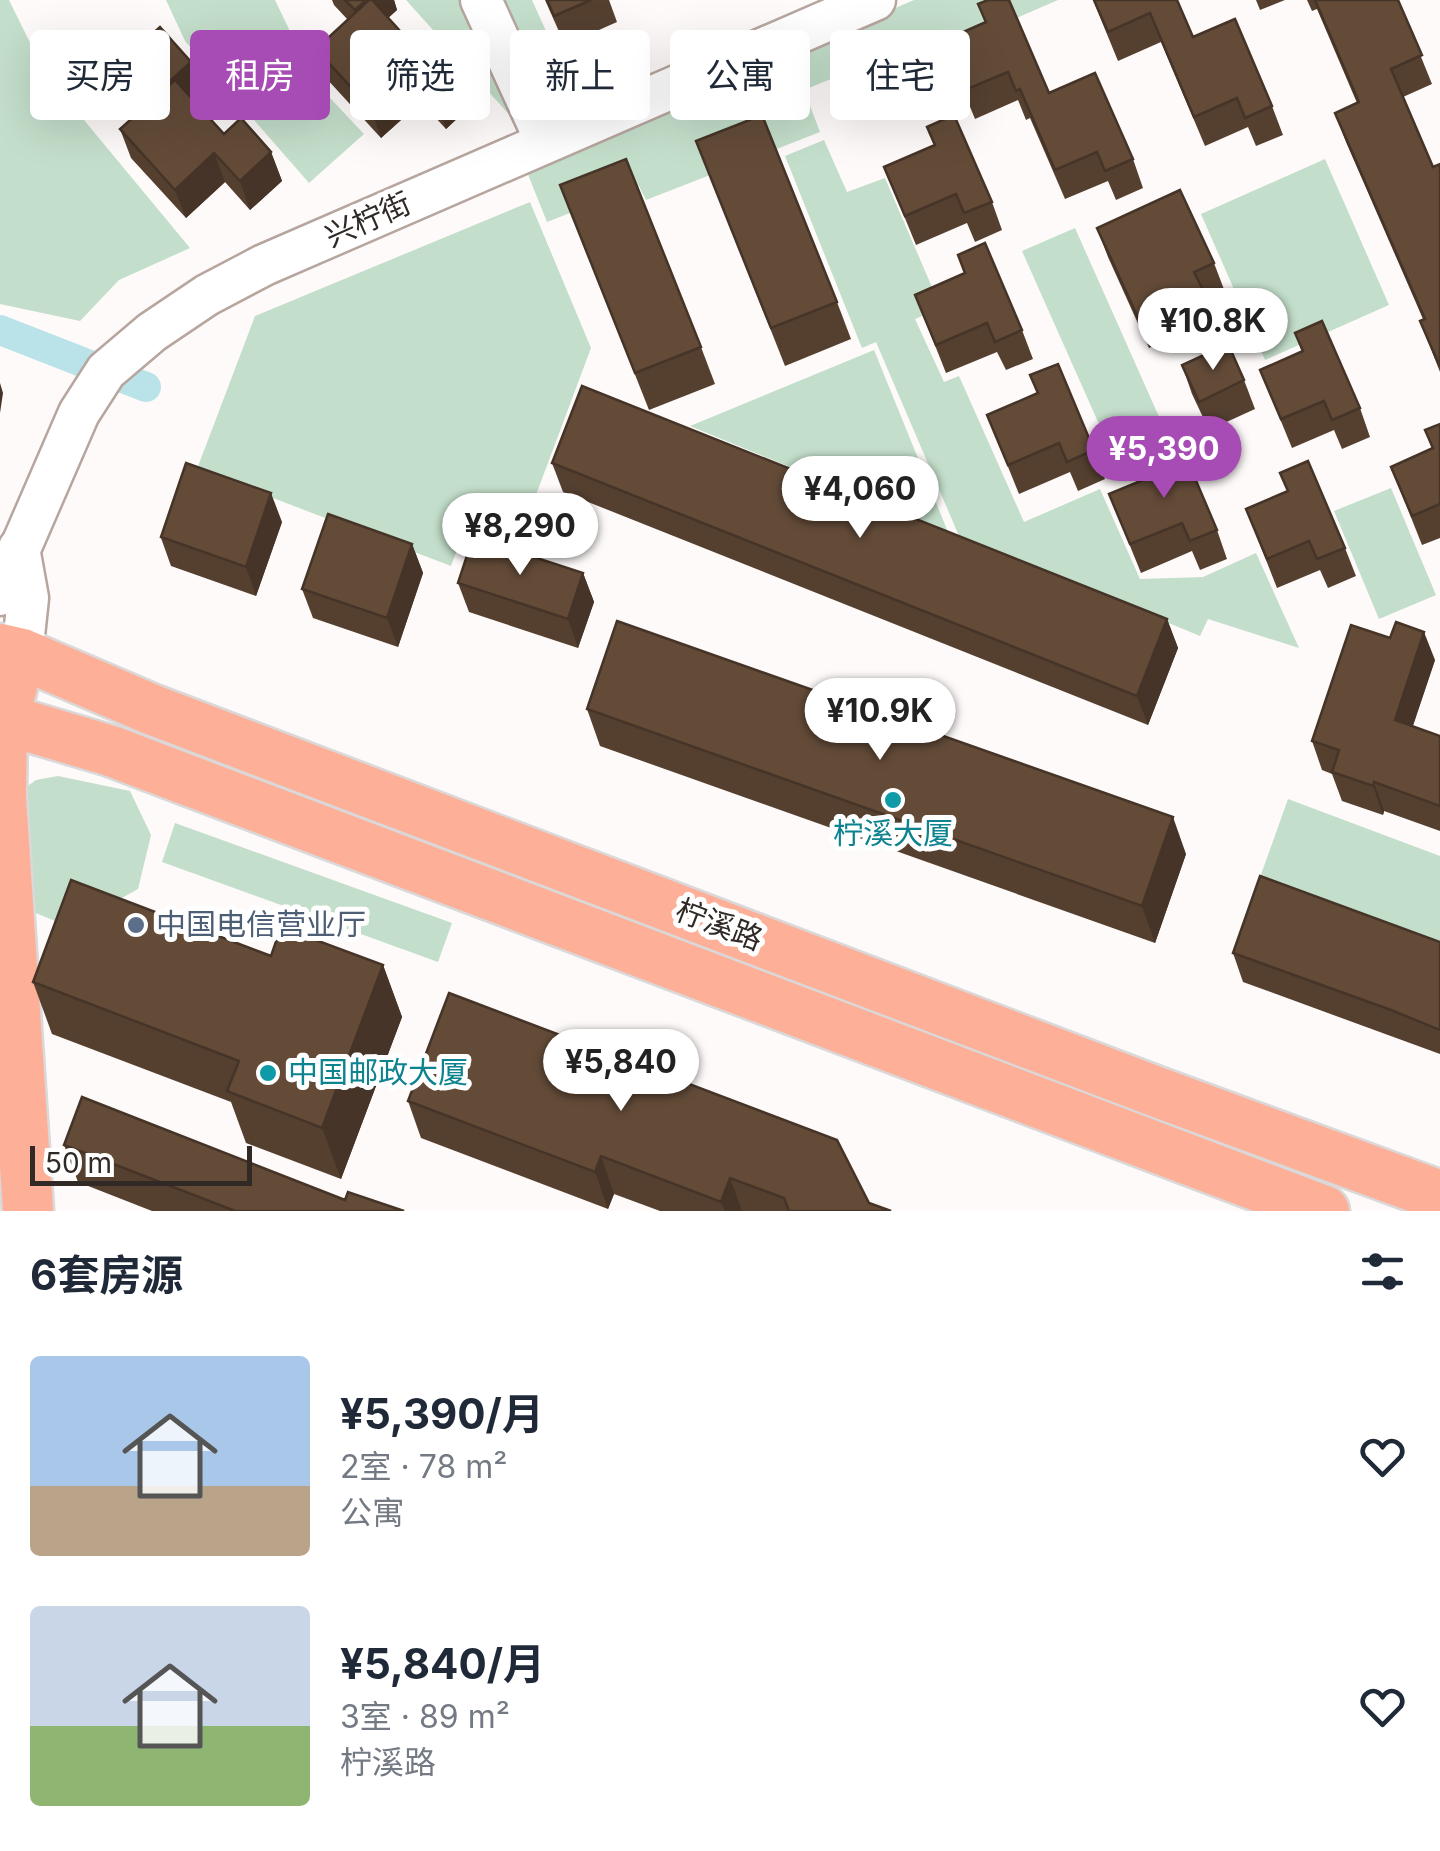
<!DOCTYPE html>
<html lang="zh">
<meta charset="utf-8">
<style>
:root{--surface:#fff;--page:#f6f6f7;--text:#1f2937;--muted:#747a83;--accent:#a74bb5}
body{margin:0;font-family:Inter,"Noto Sans SC",sans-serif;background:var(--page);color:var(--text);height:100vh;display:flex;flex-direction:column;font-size:38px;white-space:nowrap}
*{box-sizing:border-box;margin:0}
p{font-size:32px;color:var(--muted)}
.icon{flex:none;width:55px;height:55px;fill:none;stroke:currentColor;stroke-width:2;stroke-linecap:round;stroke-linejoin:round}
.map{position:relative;height:1211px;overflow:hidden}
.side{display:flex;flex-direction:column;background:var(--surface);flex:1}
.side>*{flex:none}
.hud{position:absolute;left:30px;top:30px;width:1380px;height:90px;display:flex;gap:20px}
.scale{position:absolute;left:30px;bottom:25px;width:222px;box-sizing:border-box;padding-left:10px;border:5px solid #302926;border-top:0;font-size:28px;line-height:35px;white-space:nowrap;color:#302926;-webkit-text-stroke:8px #fff;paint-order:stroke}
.price{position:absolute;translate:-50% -85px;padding:0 22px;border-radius:35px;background:#fff;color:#222;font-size:32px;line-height:65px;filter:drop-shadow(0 2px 5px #0008)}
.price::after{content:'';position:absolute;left:50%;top:60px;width:30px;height:22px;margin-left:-15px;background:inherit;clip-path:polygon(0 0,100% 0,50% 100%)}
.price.selected{background:var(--accent);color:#fff}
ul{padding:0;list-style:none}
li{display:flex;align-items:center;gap:30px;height:250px;padding:0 30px}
li span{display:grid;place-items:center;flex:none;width:280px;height:200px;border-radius:10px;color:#555}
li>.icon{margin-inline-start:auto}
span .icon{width:120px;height:120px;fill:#fffc;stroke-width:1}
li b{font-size:42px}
h2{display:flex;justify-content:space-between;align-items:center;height:120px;padding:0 30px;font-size:42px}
.tag{padding:0 35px;border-radius:10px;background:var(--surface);box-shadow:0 10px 40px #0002;font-size:35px;line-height:90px}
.tag.selected{background:var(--accent);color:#fff}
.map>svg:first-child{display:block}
.green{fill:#c3deca}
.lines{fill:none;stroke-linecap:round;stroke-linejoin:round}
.canal{stroke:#bae3e9;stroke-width:30}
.minor-casing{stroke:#b7a69f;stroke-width:45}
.major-casing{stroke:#dad8d8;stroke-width:55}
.minor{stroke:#fff;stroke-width:40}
.major{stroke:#fdb097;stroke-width:50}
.wall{fill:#554030}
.shaded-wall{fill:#453427}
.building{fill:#634b38;stroke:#453427;stroke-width:2.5}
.culture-dot{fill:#0f9aa8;stroke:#fff;stroke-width:4}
.service-dot{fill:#5c6f8a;stroke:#fff;stroke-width:4}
.labels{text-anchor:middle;stroke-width:10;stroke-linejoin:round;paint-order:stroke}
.street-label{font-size:30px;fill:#302926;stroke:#fff}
.culture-label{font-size:30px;fill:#0d838f;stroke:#fff}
.service-label{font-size:30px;fill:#4e5e75;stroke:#fff;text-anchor:start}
</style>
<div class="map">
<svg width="1440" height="1211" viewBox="0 0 1440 1211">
<rect width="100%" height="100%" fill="#fefaf9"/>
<g class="green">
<polygon points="0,0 9,0 45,73 190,248 119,280 80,321 0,304"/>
<polygon points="166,0 275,0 314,81 364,134 309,183 185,41"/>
<polygon points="406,0 532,0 574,93 514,120"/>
<polygon points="914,0 1058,0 940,51 934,37 804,90 820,132 646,200 639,186 547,222 525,167"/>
<polygon points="824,140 847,192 885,178 941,308 915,319 944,382 959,376 1024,522 1100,489 1140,579 1203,577 1256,553 1299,648 1208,619 1200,636 959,536 876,342 862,348 785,156"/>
<polygon points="1325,159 1389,305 1265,360 1201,214"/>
<polygon points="530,202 591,348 518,543 467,524 451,566 197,469 255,316"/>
<polygon points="1075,228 1172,446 1119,469 1022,251"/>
<polygon points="874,350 948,532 690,426"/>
<polygon points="1391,488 1436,595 1379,619 1334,511"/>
<polygon points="58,776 130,791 151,835 138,889 70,927 21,907 18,793 36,780"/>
<polygon points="1288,799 1440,856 1440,950 1258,883"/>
<polygon points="175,823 452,923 438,962 162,862"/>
</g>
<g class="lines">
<polyline class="canal" points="0,330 146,387"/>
<defs>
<g id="minor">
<polyline points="481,0 546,142"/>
<polyline points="19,548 28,598 22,654"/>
<polyline points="0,595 79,413 106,371 152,332 207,295 264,265 875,0"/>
</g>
<g id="major">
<polyline points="0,649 22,654 153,710 1157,1092 1440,1196"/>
<polyline points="12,687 2,719 1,798 28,1211"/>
<polyline points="0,718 111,751 1324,1211"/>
</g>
</defs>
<use href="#minor" class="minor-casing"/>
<use href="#major" class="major-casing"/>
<use href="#minor" class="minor"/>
<use href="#major" class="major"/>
</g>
<g class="wall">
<polygon points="332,0 394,0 397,10 388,18 420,53 467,71 477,100 446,129 421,102 381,138 326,78 316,49 348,20 334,5"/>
<polygon points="545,0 609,0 617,22 565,45"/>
<polygon points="1093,0 1177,0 1193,37 1272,106 1283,135 1256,146 1248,127 1205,146 1161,42 1118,61"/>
<polygon points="1256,0 1285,0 1260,10"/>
<polygon points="1307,0 1398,0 1432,84 1403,97 1433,167 1440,164 1440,372 1420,321 1423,319 1346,142 1335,113 1357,103 1317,9 1312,11"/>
<polygon points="978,4 1049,93 1133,159 1143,188 1116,200 1108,181 1065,199 1030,118 1026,120 1018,100 975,119 943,41 985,23"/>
<polygon points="128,56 191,62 202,91 192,99 224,134 271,152 282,181 250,210 225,182 186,218 131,158 120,129 152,100 139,85"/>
<polygon points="927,127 992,202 1002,230 975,242 967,223 916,245 884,167 934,145"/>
<polygon points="696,141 837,302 851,339 785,366"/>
<polygon points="560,185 701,347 715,384 649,410"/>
<polygon points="1097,228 1214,263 1225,292 1206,301 1213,319 1149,348 1108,257"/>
<polygon points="958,255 1022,330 1033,359 1006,370 997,352 946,373 915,295 964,273"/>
<polygon points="1295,333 1360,408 1370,437 1342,449 1334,430 1292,448 1260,370 1302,352"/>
<polygon points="1182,365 1244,380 1255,409 1209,430 1192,394"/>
<polygon points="1030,375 1094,450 1105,479 1078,491 1070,472 1019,494 987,415 1037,394"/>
<polygon points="1440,424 1440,538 1422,545 1391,467 1432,449 1425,430"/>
<polygon points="1152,455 1217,530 1227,559 1200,570 1192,551 1141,573 1109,494 1159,473"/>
<polygon points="552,463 1167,619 1178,648 1148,725 563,492"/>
<polygon points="1280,473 1345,548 1356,576 1328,588 1320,570 1277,588 1246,509 1287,491"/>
<polygon points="282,522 256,596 171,566 161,538"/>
<polygon points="412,544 423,573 398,647 313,618 302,589"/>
<polygon points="583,573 594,602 578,648 469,612 458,583"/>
<polygon points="1435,660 1413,726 1440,736 1440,831 1384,811 1383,815 1342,801 1332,774 1322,770 1312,741"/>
<polygon points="587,709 1186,854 1155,943 600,746"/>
<polygon points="1440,942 1440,1054 1243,982 1233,953"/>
<polygon points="383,965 402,1017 341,1179 246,1143 231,1102 52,1034 33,982"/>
<polygon points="408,1101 869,1203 891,1211 660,1211 614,1194 608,1209 421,1138"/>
<polygon points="64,1145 345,1200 404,1211 152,1211 78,1182"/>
</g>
<g class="shaded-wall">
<polygon points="366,0 394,0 397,10 365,39 355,10"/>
<polygon points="191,62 202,91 170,120 159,91"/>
<polygon points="467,71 477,100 446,129 435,100"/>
<polygon points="410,73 421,102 381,138 371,109"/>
<polygon points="271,152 282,181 250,210 240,181"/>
<polygon points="214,153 225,182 186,218 175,190"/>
<polygon points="0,383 3,393 0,413"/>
<polygon points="271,493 282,522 256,596 246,567"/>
<polygon points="412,544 423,573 398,647 387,618"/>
<polygon points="583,573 594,602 578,648 568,619"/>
<polygon points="1167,619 1178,648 1148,725 1137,696"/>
<polygon points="1424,632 1435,660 1405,748 1395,720"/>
<polygon points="1374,782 1384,811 1383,815 1373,786"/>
<polygon points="1173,817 1186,854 1155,943 1142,906"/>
<polygon points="383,965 402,1017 341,1179 322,1128"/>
<polygon points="601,1156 614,1194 608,1209 595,1172"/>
<polygon points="730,1178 742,1211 725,1211 721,1202"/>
</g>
<g class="building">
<polygon points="345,0 366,0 355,10"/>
<polygon points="369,0 372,0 420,53 436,38 467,71 435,100 410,73 371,109 316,49"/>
<polygon points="547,0 591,0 554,16"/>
<polygon points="988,0 1009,0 1049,93 1095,73 1133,159 1105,171 1097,152 1055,170 1020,89 1016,91 1008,72 965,90 943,41 986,22 978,4"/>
<polygon points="1094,0 1177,0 1193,37 1235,19 1272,106 1245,118 1237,98 1194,117 1150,13 1108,32"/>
<polygon points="1315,0 1398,0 1422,55 1391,69 1433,167 1440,164 1440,367 1420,321 1425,319 1335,113 1359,102"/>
<polygon points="160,27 191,62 159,91 128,56"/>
<polygon points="175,80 224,134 241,118 271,152 240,181 214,153 175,190 120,129"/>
<polygon points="762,115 837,302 771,328 696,141"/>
<polygon points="954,115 992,202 964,213 956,194 905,216 884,167 935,145 927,127"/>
<polygon points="626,159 701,347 635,373 560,185"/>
<polygon points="1180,190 1214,263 1194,272 1203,290 1139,320 1097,228"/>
<polygon points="985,243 1022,330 995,342 987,323 936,345 915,295 965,273 958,255"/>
<polygon points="1322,321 1360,408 1332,420 1324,401 1281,419 1260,370 1303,351 1295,333"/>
<polygon points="1228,344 1244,380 1199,402 1182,365"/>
<polygon points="1058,364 1094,450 1067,462 1059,443 1008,465 987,415 1038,393 1030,375"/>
<polygon points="582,386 1167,619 1137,696 552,463"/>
<polygon points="1440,424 1440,504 1412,516 1391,467 1433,448 1425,430"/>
<polygon points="1180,443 1217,530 1190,541 1182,523 1130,544 1109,494 1160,473 1152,455"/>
<polygon points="1308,461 1345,548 1317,559 1309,541 1267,559 1246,509 1288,491 1280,473"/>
<polygon points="186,463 271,493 246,567 161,537"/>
<polygon points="328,514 412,544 387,618 302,589"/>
<polygon points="473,537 583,573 568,619 458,583"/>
<polygon points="617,621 1173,817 1142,906 587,709"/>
<polygon points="1396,622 1424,632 1395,720 1440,736 1440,806 1374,782 1373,786 1332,772 1339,750 1312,741 1351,625 1390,638"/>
<polygon points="1260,876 1440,942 1440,1030 1391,1010 1233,953"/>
<polygon points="71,880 271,956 281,927 383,965 322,1128 227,1091 239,1061 33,982"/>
<polygon points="449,993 837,1140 869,1203 891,1211 789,1211 784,1198 730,1178 721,1202 601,1156 595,1172 408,1101"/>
<polygon points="82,1097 345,1200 348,1192 404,1211 235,1211 64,1145"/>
</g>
<g class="culture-dot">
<circle cx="893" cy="800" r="10"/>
<circle cx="268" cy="1073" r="10"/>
</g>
<circle class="service-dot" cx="136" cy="925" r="10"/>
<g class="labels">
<g class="street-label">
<text transform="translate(368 220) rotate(-24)" y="10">兴柠街</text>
<text transform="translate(719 925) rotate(21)" y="10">柠溪路</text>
</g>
<g class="culture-label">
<text x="893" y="844">柠溪大厦</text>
<text x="288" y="1083" text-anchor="start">中国邮政大厦</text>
</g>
<g class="service-label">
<text x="156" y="935">中国电信营业厅</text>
</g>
</g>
</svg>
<div class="scale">50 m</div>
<b class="price" style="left:1213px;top:373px">¥10.8K</b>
<b class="price selected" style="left:1164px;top:501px">¥5,390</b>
<b class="price" style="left:860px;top:541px">¥4,060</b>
<b class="price" style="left:520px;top:578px">¥8,290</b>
<b class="price" style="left:880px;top:763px">¥10.9K</b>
<b class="price" style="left:621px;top:1114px">¥5,840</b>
<div class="hud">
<a class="tag">买房</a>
<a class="tag selected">租房</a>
<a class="tag">筛选</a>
<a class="tag">新上</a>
<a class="tag">公寓</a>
<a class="tag">住宅</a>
</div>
</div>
<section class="side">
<h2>6套房源<svg class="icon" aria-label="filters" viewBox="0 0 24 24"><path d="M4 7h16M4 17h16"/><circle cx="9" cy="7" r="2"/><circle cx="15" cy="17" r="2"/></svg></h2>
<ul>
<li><span style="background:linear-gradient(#a9c7e8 65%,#b9a48a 0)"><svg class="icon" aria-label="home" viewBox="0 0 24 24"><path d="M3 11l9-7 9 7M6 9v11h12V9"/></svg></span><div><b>¥5,390/月</b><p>2室 · 78 m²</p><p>公寓</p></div><svg class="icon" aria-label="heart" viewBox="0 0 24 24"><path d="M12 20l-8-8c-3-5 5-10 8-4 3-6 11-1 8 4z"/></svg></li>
<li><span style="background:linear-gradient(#c9d6e8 60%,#8fb573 0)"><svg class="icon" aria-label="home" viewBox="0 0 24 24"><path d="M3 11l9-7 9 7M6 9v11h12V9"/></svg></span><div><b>¥5,840/月</b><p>3室 · 89 m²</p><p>柠溪路</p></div><svg class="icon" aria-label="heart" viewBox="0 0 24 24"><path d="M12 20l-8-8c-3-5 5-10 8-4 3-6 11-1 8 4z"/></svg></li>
</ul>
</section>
